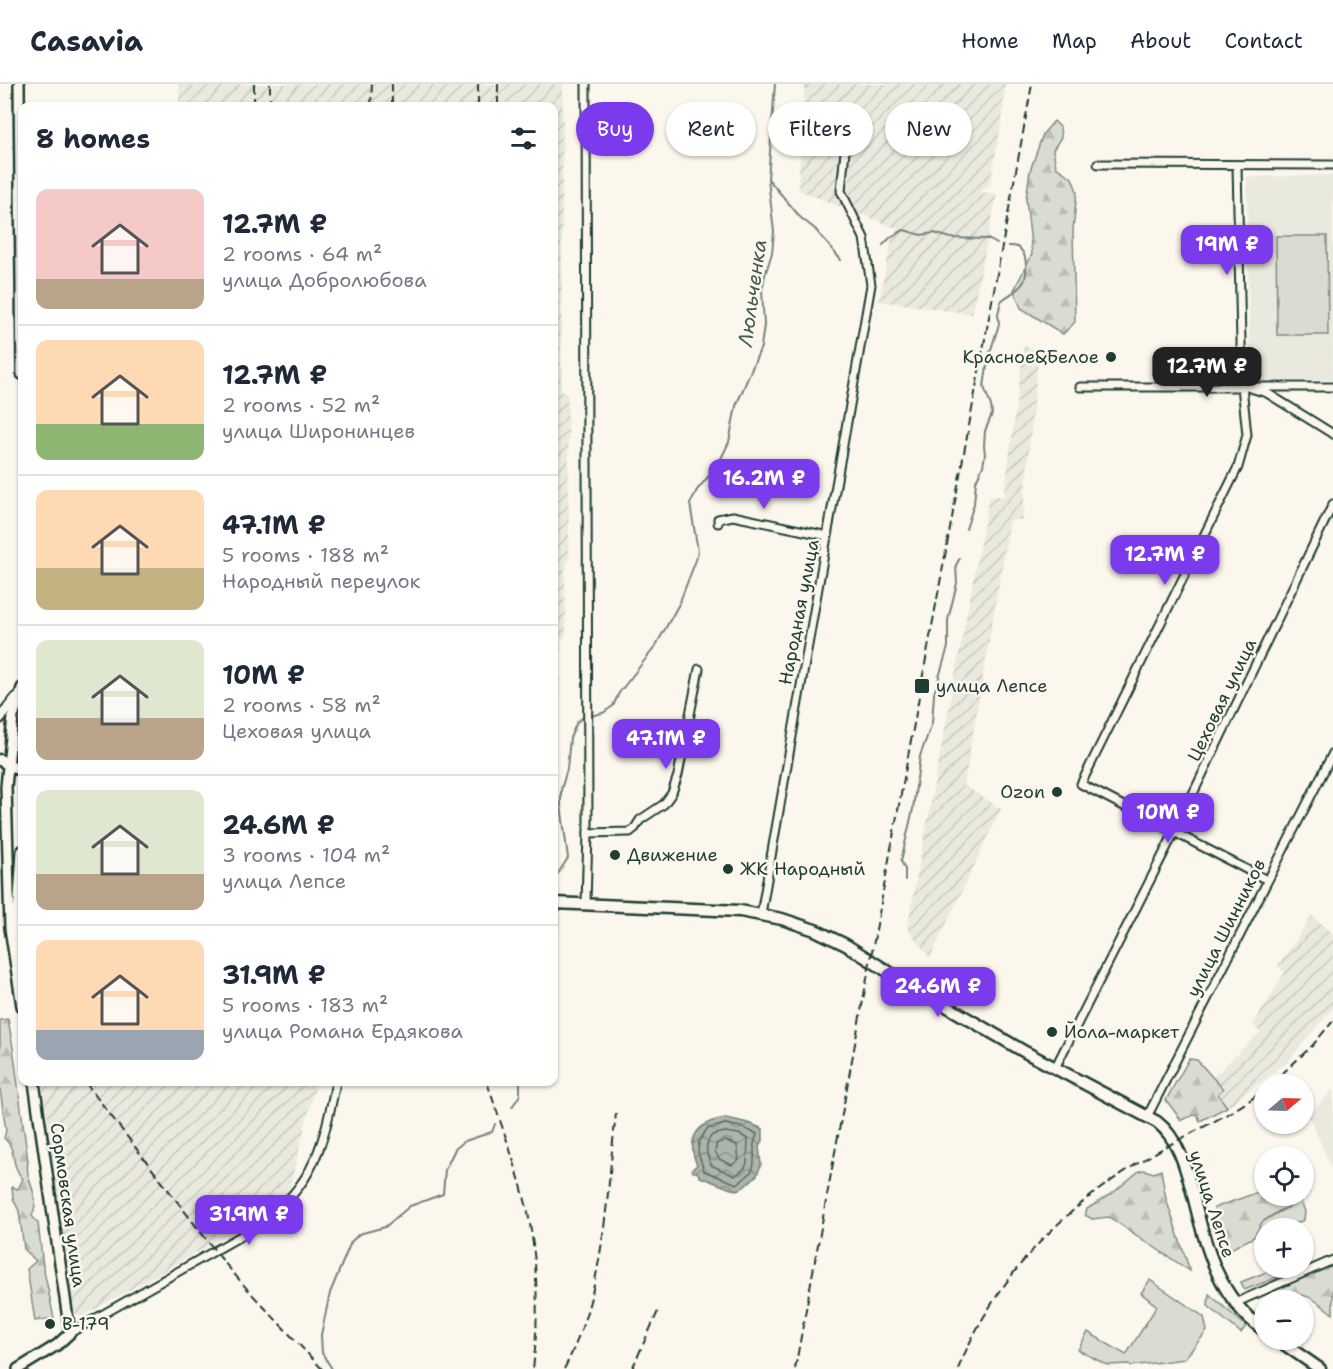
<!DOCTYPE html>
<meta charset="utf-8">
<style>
:root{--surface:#fff;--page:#f6f6f7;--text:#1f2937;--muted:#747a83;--line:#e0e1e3;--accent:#7c3aed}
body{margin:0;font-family:"Shantell Sans",sans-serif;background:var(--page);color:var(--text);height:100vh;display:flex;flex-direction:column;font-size:22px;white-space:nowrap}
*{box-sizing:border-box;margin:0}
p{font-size:20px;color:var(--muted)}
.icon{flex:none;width:33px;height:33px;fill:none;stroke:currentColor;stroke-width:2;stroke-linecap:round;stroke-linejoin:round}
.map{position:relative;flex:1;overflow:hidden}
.panel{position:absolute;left:18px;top:18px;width:540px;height:984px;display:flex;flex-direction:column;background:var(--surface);border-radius:12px;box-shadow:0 2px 4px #0004}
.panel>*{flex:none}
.guide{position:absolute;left:576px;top:18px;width:570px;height:54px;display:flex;gap:12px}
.needle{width:39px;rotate:71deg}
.buttons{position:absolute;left:1254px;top:990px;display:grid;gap:12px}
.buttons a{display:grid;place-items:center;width:60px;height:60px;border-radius:50%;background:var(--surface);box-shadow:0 2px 4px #0004;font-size:30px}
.price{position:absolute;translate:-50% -51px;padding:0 14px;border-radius:12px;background:var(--accent);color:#fff;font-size:20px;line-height:39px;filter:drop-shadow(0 2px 3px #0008)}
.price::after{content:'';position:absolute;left:50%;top:36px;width:18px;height:14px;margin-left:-9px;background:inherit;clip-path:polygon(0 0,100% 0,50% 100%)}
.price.on{background:#222;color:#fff}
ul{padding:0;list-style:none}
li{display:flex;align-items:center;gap:18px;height:150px;padding:0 18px}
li+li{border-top:2px solid var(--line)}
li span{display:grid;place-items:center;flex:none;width:168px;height:120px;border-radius:12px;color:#555}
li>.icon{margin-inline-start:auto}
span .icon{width:72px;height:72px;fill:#fffc;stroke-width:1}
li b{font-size:26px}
h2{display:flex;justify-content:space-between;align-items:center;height:72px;padding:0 18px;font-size:26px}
.pill{padding:0 21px;border-radius:27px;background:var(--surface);box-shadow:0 2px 4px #0004;font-size:21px;line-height:54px}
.pill.on{background:var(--accent);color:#fff}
header{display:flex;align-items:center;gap:36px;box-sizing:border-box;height:84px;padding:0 30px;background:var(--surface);border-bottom:2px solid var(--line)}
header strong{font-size:28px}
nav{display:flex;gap:33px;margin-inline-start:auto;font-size:21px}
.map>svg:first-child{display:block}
.built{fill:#eae9de}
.industrial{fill:url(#industrial-furrows)}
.green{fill:#dbdcd1;stroke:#7d8c82;stroke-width:1.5}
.forest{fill:url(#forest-firs);stroke:#7d8c82;stroke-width:1.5}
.water{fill:url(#water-waves);stroke:#74847b;stroke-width:1.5}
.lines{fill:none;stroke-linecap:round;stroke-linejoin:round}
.shore{stroke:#586d63;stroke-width:1.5}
.stream{stroke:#74847b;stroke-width:2}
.minor-casing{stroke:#1f3d34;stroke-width:11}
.tertiary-casing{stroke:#1f3d34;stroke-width:14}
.secondary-casing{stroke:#1f3d34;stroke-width:15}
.minor{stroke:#fbf7ec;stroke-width:7}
.tertiary{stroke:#fbf7ec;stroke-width:9}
.secondary{stroke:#fbf7ec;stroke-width:10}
.rail{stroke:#1f3d34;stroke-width:2;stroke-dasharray:9 4.5;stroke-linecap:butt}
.poi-dot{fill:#1f3d34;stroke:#fbf7ec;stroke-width:2}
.labels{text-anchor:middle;stroke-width:5;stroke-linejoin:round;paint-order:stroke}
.poi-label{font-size:18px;fill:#1f3d34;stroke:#fbf7ec;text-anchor:start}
.street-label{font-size:18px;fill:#1f3d34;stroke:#fbf7ec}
.water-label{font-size:20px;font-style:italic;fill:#425b52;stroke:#fbf7ec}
</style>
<header>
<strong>Casavia</strong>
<nav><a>Home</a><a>Map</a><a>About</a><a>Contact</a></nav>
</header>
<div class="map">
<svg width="1333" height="1285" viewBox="0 0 1333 1285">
<defs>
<pattern id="industrial-furrows" width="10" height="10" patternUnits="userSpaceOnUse" patternTransform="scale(1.5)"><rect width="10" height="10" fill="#eae9de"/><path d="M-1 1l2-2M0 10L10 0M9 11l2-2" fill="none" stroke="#c8c9bf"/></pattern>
<pattern id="forest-firs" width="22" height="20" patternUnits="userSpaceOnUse" patternTransform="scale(1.5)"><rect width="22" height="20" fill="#dbdcd1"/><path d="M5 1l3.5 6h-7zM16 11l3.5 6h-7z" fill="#bcbeb4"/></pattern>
<pattern id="water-waves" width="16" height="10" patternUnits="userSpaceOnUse" patternTransform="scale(1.5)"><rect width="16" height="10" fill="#adb4aa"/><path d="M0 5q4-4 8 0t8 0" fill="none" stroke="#8c948b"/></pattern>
</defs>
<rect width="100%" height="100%" fill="#fbf7ec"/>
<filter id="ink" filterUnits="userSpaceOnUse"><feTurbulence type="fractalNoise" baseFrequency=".0167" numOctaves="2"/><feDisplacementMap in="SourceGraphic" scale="12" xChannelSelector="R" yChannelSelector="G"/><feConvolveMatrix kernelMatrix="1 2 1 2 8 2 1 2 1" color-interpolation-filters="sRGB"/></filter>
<g filter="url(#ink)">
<g class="built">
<polygon points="1333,91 1333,296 1250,297 1247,93"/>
<polygon points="1333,1005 1333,1088 1309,1032"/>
</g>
<g class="industrial">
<polygon points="179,0 563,0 561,283 563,286 563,292 561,292 561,306 568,312 569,474 565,485 566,551 561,556 559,629 554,635 554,22 179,22"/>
<polygon points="805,0 1005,0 1003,30 990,100 979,108 997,110 972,230 879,217 893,150 898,145 798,106"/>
<polygon points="1024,262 1039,266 1022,436 1010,436 964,701 1001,725 930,874 907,844 989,413 1004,412"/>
<polygon points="1312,832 1333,850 1333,924 1287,978 1227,1023 1219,1010 1201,1005 1260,948 1253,941 1285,888 1278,882"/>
<polygon points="42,998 316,998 290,1102 276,1124 81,1233 75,1229 74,1225"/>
</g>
<g class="green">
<polygon points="1276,152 1327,152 1328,251 1277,251"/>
<polygon points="1300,1116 1305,1127 1304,1136 1284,1144 1264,1144 1264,1152 1259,1154 1254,1153 1262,1138"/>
<polygon points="1277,1184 1302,1184 1244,1206 1241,1198"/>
<polygon points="1150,1196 1204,1233 1207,1247 1184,1275 1131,1282 1129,1280 1107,1281 1078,1266 1088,1248 1126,1271 1157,1222 1141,1209"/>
<polygon points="1209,1210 1246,1242 1241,1249 1208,1222"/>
</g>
<g class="forest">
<polygon points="1054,37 1060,43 1061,53 1053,66 1056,83 1072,94 1077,107 1073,146 1075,238 1063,250 1021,224 1014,206 1032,170 1026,115 1030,87 1043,50"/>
<path d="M8,935L13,964L28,1077C24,1098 42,1111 32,1132L38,1139L43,1182L55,1239L48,1235L35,1237L27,1185L36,1177L24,1165L19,1127L13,1114L12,1103L18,1105L23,1095C9,1080 18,1066 4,1054L6,1047L0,1005V936Z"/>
<polygon points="1189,975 1197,976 1223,1005 1218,1010 1227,1023 1200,1037 1197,1030 1181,1036 1166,1016"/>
<polygon points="1144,1086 1154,1089 1161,1086 1166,1115 1190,1187 1109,1133 1092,1135 1085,1131 1087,1125 1114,1108 1139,1087"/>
<polygon points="1264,1106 1264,1112 1302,1112 1289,1123 1279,1127 1262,1138 1254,1153 1227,1167 1214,1124"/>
<path d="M1333,1182V1230C1317,1218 1308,1207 1288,1212L1286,1216H1270L1268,1208Z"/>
</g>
<path class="water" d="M725,1034C738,1036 751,1039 763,1045V1057L759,1062L761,1081L757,1091L744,1103L738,1106L731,1105L700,1093L697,1088H693L692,1085L697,1081C685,1054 698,1038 725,1034Z"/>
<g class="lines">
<g class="shore">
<path d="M725,1040L741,1043L757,1050C756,1055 753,1059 754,1064C755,1084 755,1088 737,1100L704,1087L698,1068L699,1058L707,1045Z"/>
<path d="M725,1048L739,1050L748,1055L747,1079L745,1084L735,1092L711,1081C707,1070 703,1062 712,1051Z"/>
<polygon points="725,1057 737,1061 739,1076 732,1081 719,1075 715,1067 717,1059"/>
</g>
<g class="stream">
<polyline points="769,96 801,134 815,145 841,176"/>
<polyline points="883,161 891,153 904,146 921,151 934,149 951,154 988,155 997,160"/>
<path d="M966,445L974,420L976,397L983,382L985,370L984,362L985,347L992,330L991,322L984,303L988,275L999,240L998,230L1001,217C1008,211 1018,207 1023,199C1028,191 1027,172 1021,166C1018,161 1012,162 1008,162"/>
<polyline points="905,796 905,785 901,777 913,725 920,672 932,639 934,610 948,563 948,536 957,499 956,481 960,474"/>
<polyline points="558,817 555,794 568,774 561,721 561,706 567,685 570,654 577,638 582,634 603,629 613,622 619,609 655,563 679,520 696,476 698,467 690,420 697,406 718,381 729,358 736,322 761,263 764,241 762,206 765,191 772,169 774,148 768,95 775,0"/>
<polyline points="554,862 557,850 559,823"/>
<polyline points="512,1023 520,1011 520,998"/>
<polyline points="332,1285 322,1269 321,1251 330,1209 351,1158 359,1150 385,1143 410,1122 443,1110 445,1086 455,1065 465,1057 492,1048 495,1040"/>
</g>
<defs>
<g id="minor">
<polyline points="1098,80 1333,81"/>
<polyline points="1237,82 1242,302 1247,351 1238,383 1081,700 1267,796"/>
<polyline points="1080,303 1333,303"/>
<polyline points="1250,304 1267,309 1333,350"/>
<polyline points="718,439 718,435 733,432 828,452"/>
<polyline points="588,749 630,748 635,744 640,736 664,720 672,709 678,691 699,585"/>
<polyline points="586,820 588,749 586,0"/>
<polyline points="761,830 871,201 864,154 841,107 846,57"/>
<polyline points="1055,984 1174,749 1333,420"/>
<polyline points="1147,1033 1333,669"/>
<polyline points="1235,1219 1333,1176"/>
<path d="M70,1249L246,1149C311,1109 322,1069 336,998"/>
</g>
<g id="tertiary">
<polyline points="19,0 22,290"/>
<polyline points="22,604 13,633 6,703 10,844 22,922"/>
<polyline points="0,634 16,614"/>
<polyline points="16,863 22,767"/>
<polyline points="18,1285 57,1261 70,1249 34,998"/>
</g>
<g id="secondary">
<polyline points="0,676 22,687"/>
<path d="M554,819L740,827L782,835L815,846L846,861L900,895L1025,968L1157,1038C1179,1055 1186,1085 1193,1111C1206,1163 1218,1214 1264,1246"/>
<polyline points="1278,1256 1320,1285"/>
</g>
</defs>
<use href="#minor" class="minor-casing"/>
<use href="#tertiary" class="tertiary-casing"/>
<use href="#secondary" class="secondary-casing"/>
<use href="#minor" class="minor"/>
<use href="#tertiary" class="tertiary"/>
<use href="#secondary" class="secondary"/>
<g class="rail">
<polyline points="254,22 254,0"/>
<polyline points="270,22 270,0"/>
<polyline points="371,22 372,0"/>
<polyline points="392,22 392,0"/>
<polyline points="478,22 478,0"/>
<polyline points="498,22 498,0"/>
<polyline points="85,998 223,1177 249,1207 322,1285"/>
<path d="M487,998C501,1041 518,1084 528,1129C538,1180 539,1234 533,1285"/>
<polyline points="1271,1000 1312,962 1333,937"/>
<path d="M564,1285C605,1207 606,1115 616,1029"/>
<polyline points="632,1285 659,1225"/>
<polyline points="795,1285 1032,0"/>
<path d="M958,1285C996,1192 1064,1122 1150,1072C1188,1049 1229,1033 1264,1006"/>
</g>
</g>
</g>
<g class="poi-dot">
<circle cx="1111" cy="273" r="6"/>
<rect x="914" y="594" width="16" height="16" rx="3"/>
<circle cx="1057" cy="708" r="6"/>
<circle cx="615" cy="771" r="6"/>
<circle cx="728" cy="785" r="6"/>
<circle cx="1052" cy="948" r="6"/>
<circle cx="50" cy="1240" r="6"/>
</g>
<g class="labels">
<g class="poi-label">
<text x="1099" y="279" text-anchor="end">Красное&amp;Белое</text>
<text x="936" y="608">улица Лепсе</text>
<text x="1045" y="714" text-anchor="end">Ozon</text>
<text x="627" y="777">Движение</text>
<text x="740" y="791">ЖК Народный</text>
<text x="1064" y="954">Йола-маркет</text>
<text x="62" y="1246">В-179</text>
</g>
<g class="street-label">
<text transform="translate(799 528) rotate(-79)" y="6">Народная улица</text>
<text transform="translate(1222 616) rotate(-64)" y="6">Цеховая улица</text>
<text transform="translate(1226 844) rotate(-63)" y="6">улица Шинников</text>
<text transform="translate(1212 1120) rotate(72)" y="6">улица Лепсе</text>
<text transform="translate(68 1121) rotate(82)" y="6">Сормовская улица</text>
</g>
<g class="water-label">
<text transform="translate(752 209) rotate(-82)" y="7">Люльченка</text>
</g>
</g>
</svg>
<div class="buttons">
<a><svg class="needle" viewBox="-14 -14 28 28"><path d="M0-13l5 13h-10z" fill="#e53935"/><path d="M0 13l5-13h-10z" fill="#747a83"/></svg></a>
<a><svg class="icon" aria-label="locate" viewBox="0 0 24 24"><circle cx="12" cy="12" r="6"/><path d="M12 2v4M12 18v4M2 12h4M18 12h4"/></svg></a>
<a>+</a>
<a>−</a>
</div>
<b class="price" style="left:1227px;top:192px">19M ₽</b>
<b class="price on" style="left:1207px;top:314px">12.7M ₽</b>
<b class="price" style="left:764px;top:426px">16.2M ₽</b>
<b class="price" style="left:1165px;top:502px">12.7M ₽</b>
<b class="price" style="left:666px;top:686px">47.1M ₽</b>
<b class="price" style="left:1168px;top:760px">10M ₽</b>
<b class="price" style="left:938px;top:934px">24.6M ₽</b>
<b class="price" style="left:249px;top:1162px">31.9M ₽</b>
<div class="guide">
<a class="pill on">Buy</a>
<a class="pill">Rent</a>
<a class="pill">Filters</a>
<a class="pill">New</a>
</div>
<section class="panel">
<h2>8 homes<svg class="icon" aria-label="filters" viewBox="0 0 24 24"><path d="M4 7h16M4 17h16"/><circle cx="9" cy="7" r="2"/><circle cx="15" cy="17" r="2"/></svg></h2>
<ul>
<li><span style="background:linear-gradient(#f6c9c9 75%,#b9a48a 0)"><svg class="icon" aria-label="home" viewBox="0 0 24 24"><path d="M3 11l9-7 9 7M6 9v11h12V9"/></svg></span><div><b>12.7M ₽</b><p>2 rooms · 64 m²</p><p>улица Добролюбова</p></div></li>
<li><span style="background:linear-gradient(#ffd9b3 70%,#8fb573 0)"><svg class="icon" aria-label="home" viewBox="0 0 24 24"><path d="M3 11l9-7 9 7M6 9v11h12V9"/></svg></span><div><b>12.7M ₽</b><p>2 rooms · 52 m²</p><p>улица Широнинцев</p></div></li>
<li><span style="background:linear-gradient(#ffd9b3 65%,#c2b280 0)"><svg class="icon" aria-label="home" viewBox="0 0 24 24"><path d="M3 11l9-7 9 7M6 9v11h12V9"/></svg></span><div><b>47.1M ₽</b><p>5 rooms · 188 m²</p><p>Народный переулок</p></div></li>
<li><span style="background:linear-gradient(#dfe7d0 65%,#b9a48a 0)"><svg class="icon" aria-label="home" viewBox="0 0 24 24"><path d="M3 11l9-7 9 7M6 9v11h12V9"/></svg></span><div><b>10M ₽</b><p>2 rooms · 58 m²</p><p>Цеховая улица</p></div></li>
<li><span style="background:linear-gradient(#dfe7d0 70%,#b9a48a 0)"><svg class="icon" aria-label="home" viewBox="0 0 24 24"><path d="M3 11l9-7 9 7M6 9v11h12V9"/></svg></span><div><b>24.6M ₽</b><p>3 rooms · 104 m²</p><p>улица Лепсе</p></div></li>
<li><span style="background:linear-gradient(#ffd9b3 75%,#9aa5b1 0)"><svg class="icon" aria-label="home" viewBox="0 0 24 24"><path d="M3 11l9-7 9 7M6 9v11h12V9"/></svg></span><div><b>31.9M ₽</b><p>5 rooms · 183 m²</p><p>улица Романа Ердякова</p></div></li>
</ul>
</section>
</div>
